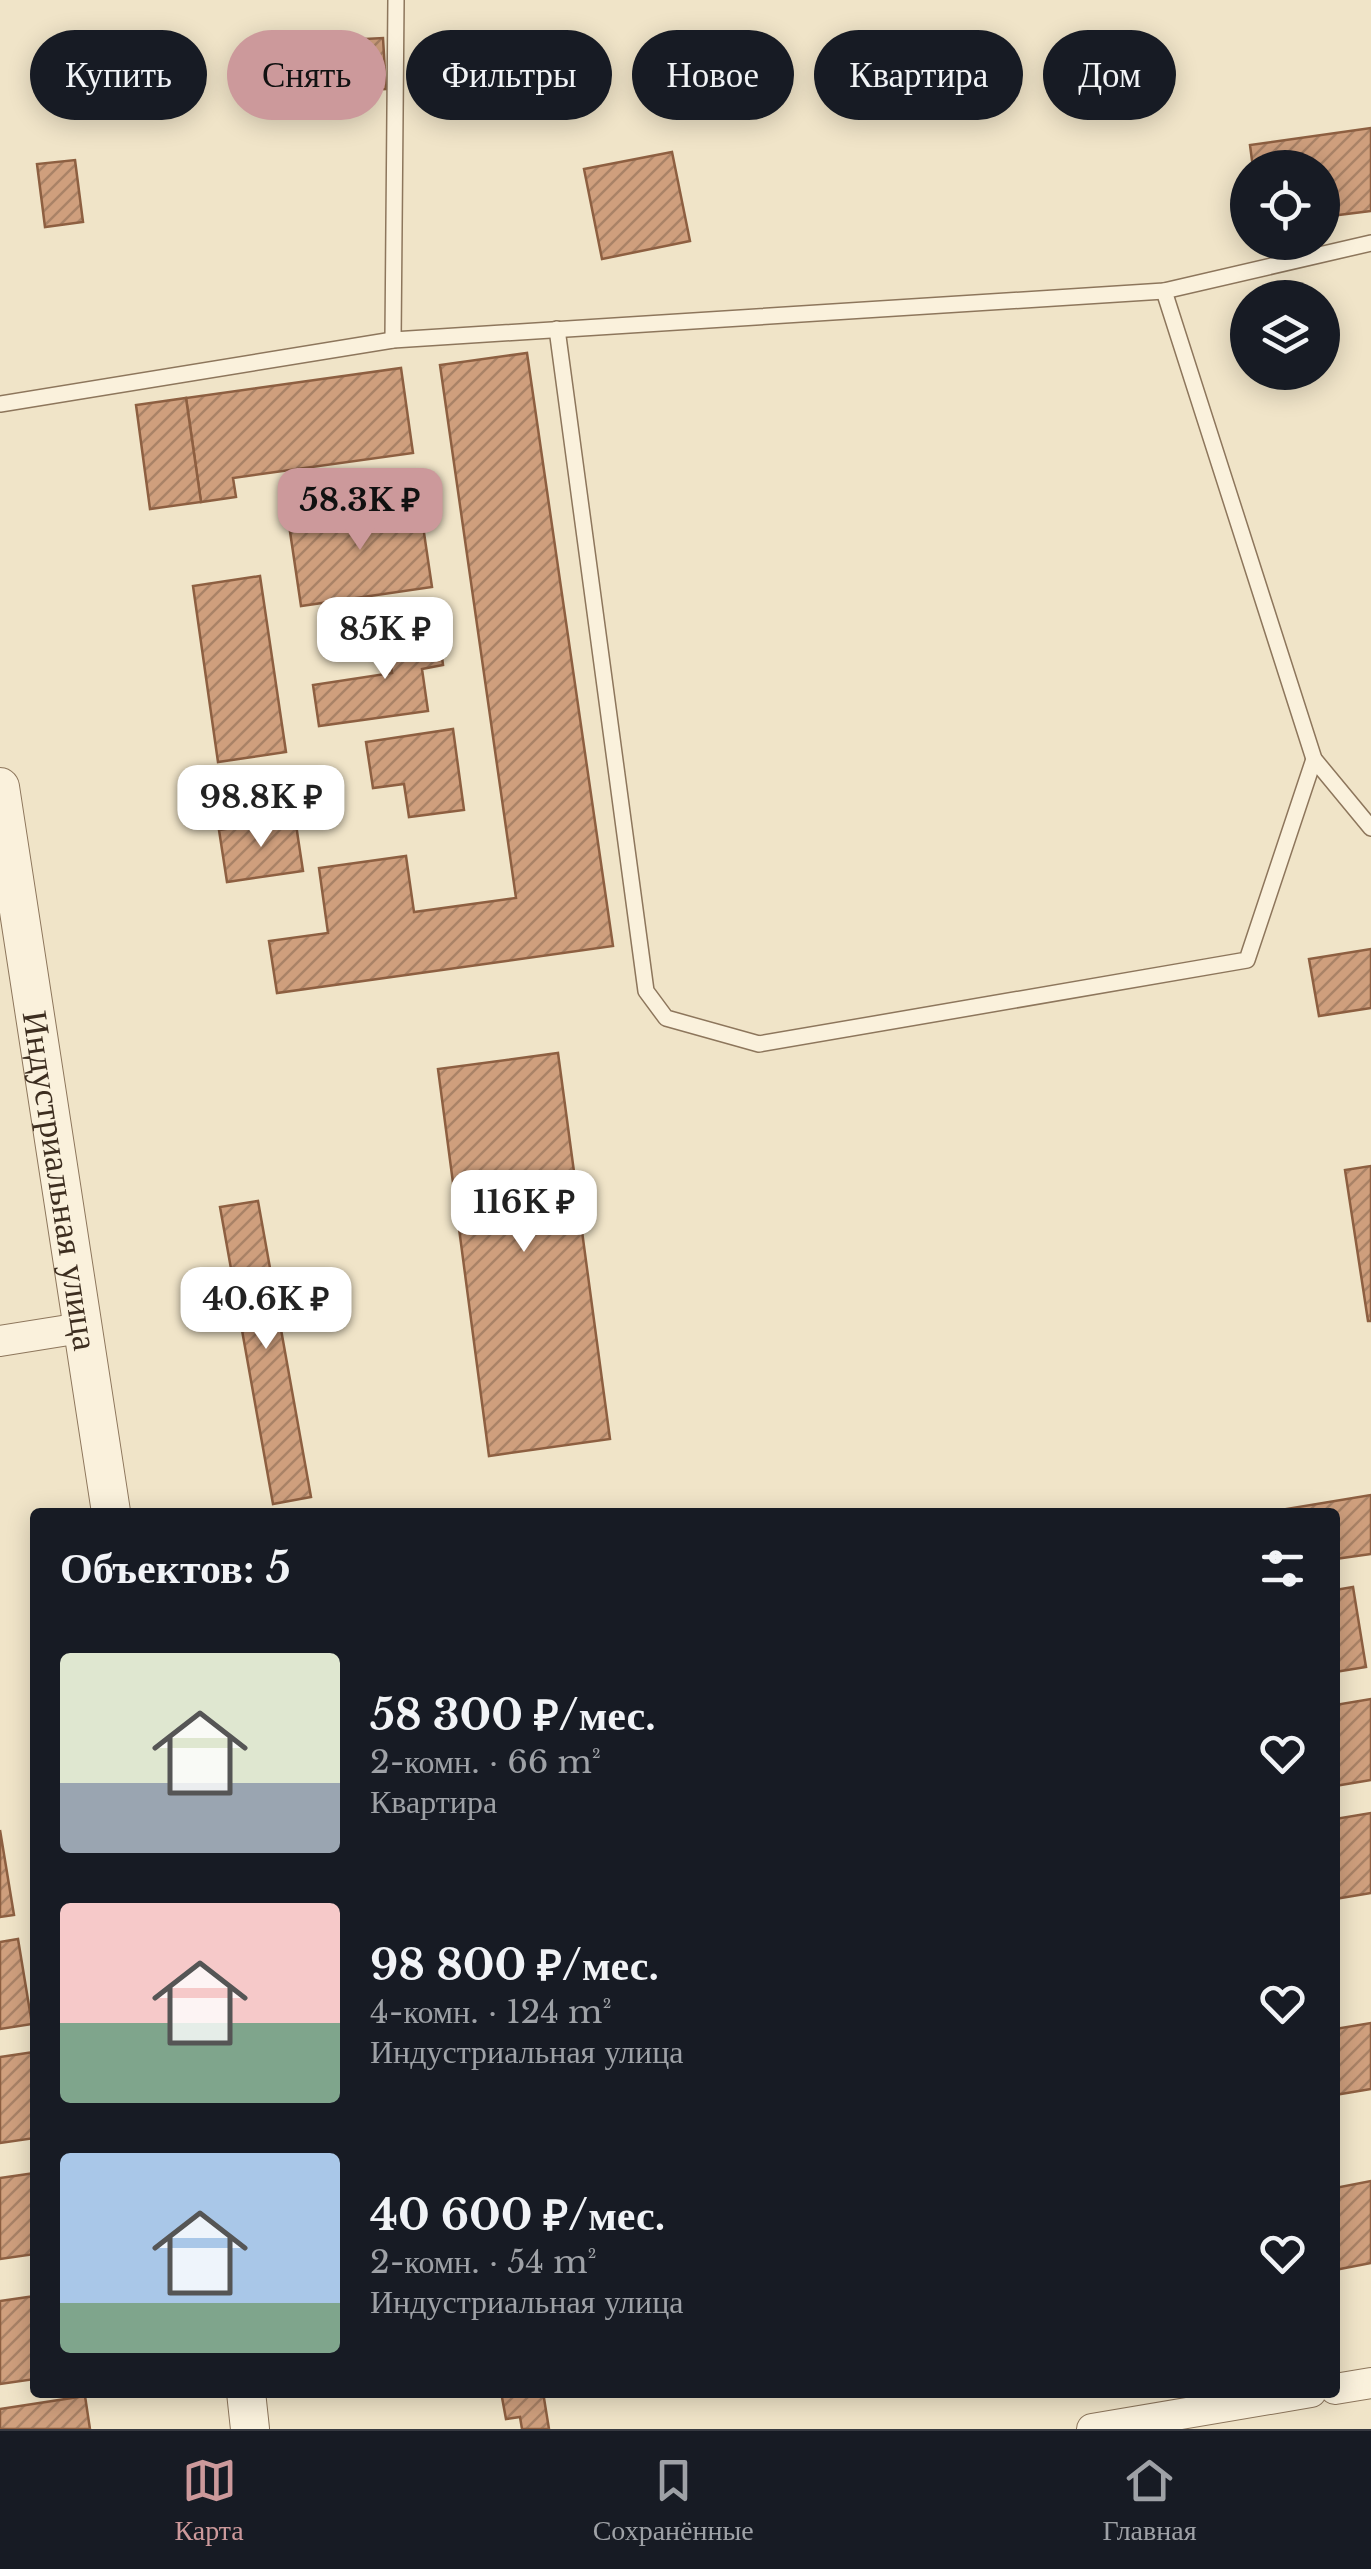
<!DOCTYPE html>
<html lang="ru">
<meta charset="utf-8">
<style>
:root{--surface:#171b24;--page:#20242c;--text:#f1f3f6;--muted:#9ea1a6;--line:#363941;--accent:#cc999b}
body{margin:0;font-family:"Libre Baskerville",serif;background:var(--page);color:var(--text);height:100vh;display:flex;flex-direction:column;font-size:38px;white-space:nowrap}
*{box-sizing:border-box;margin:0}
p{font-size:32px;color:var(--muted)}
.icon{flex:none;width:55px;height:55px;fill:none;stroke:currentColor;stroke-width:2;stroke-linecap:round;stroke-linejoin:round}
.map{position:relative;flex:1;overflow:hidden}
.panel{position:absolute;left:30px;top:1508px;width:1310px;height:890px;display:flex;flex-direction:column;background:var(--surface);border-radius:10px;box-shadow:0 5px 25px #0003}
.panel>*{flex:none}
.hud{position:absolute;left:30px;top:30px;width:1312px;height:90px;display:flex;gap:20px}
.fabs{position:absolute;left:1230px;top:150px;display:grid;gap:20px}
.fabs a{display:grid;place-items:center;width:110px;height:110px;border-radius:50%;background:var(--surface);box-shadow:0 5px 25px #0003;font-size:50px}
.price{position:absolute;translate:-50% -85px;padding:0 22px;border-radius:20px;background:#fff;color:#222;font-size:32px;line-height:65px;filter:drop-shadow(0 2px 5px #0008)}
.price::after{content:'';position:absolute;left:50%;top:60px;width:30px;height:22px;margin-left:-15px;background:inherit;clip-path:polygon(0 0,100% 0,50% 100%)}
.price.on{background:var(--accent);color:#111}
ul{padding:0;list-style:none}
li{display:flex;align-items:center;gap:30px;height:250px;padding:0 30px}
li span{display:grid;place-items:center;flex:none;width:280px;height:200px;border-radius:10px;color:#555}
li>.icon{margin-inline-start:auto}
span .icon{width:120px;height:120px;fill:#fffc;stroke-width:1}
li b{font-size:42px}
h2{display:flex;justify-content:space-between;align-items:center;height:120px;padding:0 30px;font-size:42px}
.pill{padding:0 35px;border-radius:45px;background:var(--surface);box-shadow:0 5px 25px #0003;font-size:35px;line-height:90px}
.pill.on{background:var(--accent);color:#111}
.tab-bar{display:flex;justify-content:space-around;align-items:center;height:140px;border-top:2px solid var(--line);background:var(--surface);font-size:28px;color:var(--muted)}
.tab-bar a{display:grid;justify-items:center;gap:5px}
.tab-bar .on{color:var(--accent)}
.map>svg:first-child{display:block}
.building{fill:url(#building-hatch);stroke:#8d5f41;stroke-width:2.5}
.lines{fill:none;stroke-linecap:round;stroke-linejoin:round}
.service-casing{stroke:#8d765c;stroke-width:18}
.minor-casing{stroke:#8d765c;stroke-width:32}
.tertiary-casing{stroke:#8d765c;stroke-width:40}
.service{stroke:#faf1dc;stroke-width:15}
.minor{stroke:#faf1dc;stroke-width:30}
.tertiary{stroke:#faf1dc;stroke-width:38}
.labels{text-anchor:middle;stroke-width:10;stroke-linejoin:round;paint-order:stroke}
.street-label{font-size:35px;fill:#3d2e20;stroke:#f7eed8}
</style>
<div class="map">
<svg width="1371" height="2429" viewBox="0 0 1371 2429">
<defs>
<pattern id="building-hatch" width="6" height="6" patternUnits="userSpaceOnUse" patternTransform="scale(2.5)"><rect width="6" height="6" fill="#cf9f7d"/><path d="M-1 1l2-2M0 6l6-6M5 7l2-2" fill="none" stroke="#a98266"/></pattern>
</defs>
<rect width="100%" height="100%" fill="#f0e4c8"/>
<g class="building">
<polygon points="383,38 386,89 330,91 327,41"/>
<polygon points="1371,128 1371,211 1322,217 1322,168 1253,168 1250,145"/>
<polygon points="672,152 690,241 602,259 584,169"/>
<polygon points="75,160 83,222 45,227 37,164"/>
<polygon points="527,353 613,946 277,993 269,941 328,933 319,868 406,856 414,912 516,898 440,365"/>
<polygon points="401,368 413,453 233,478 236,497 201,502 186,398"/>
<polygon points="186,398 201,502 150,509 136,405"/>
<polygon points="419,499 432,587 301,606 288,518"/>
<polygon points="260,576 286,752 218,762 193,586"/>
<polygon points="438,623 443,665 422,669 428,711 319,726 313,685 392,673 386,631"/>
<polygon points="453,729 464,810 409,817 404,784 373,788 366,742"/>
<polygon points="295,818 303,871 227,882 219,830"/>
<polygon points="1371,949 1371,1008 1319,1016 1309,959"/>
<polygon points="558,1053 610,1439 489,1456 438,1069"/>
<polygon points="1371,1166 1371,1321 1368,1321 1345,1170"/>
<polygon points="258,1201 311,1497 273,1504 220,1207"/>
<polygon points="1371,1495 1371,1554 1335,1559 1335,1512 1269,1512"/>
<polygon points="1353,1587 1366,1667 1335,1672 1335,1590"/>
<polygon points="1371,1699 1371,1780 1335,1786 1335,1705"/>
<polygon points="1371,1813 1371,1893 1335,1899 1335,1819"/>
<polygon points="0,1830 14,1915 0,1917"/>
<polygon points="18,1939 32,2024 0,2029 0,1942"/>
<polygon points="1371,2023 1371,2089 1335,2095 1335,2029"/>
<polygon points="34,2052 35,2138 0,2143 0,2057"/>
<polygon points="35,2173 35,2254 0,2259 0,2178"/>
<polygon points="1371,2181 1371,2263 1335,2270 1335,2188"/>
<polygon points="35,2296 35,2379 0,2384 0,2301"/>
<polygon points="501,2392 543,2392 549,2429 522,2429 520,2417 506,2419"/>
<polygon points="85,2396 90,2429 0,2429 0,2409"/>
</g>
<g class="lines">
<defs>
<g id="service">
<polyline points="1164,291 1314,759 1371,828"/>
<polyline points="557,329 646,991 666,1018 759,1044 1247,960 1314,759"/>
<polyline points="393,340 396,0"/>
<polyline points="0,404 393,340 1164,291 1371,243"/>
</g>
<g id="minor">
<polyline points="0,1341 81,1328"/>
<polyline points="1335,2389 1371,2383"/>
<polyline points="1092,2429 1311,2392"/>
</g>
<g id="tertiary">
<path id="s1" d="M0,787L111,1512"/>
<polyline points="246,2392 250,2429"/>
</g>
</defs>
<use href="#service" class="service-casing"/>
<use href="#minor" class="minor-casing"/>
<use href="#tertiary" class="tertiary-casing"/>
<use href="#service" class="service"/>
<use href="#minor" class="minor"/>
<use href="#tertiary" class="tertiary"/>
</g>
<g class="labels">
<g class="street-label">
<text dy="12" stroke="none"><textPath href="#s1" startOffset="398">Индустриальная улица</textPath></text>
</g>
</g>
</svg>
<div class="fabs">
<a><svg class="icon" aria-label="locate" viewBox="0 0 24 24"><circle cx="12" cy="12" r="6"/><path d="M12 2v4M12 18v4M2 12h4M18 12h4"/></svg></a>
<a><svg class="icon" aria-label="layers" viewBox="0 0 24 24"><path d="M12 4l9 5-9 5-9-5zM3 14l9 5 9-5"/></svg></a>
</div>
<b class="price on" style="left:360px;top:553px">58.3K ₽</b>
<b class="price" style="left:385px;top:682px">85K ₽</b>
<b class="price" style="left:261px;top:850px">98.8K ₽</b>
<b class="price" style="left:524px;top:1255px">116K ₽</b>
<b class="price" style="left:266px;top:1352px">40.6K ₽</b>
<div class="hud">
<a class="pill">Купить</a>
<a class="pill on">Снять</a>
<a class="pill">Фильтры</a>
<a class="pill">Новое</a>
<a class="pill">Квартира</a>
<a class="pill">Дом</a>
</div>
<section class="panel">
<h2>Объектов: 5<svg class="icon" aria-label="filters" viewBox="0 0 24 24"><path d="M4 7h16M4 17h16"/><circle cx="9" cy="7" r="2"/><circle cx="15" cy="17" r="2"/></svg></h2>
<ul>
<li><span style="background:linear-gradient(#dfe7d0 65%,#9aa5b1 0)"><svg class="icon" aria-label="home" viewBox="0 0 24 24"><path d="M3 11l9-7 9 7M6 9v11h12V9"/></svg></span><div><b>58 300 ₽/мес.</b><p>2-комн. · 66 m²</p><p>Квартира</p></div><svg class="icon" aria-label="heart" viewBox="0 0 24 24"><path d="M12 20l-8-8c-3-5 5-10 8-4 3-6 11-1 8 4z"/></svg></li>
<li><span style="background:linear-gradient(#f6c9c9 60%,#7fa58c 0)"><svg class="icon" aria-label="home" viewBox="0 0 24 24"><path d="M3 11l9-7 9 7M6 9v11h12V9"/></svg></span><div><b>98 800 ₽/мес.</b><p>4-комн. · 124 m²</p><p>Индустриальная улица</p></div><svg class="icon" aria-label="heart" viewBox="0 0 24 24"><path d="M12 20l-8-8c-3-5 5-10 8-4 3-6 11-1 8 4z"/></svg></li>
<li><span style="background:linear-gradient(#a9c7e8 75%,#7fa58c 0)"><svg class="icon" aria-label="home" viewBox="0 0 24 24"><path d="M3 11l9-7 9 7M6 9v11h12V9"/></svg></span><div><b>40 600 ₽/мес.</b><p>2-комн. · 54 m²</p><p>Индустриальная улица</p></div><svg class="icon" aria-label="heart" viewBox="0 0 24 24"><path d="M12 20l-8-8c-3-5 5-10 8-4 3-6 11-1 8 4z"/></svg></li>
</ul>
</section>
</div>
<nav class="tab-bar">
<a class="on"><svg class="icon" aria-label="map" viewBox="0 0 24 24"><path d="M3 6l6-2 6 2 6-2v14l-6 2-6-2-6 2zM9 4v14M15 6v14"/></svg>Карта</a>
<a><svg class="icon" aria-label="saved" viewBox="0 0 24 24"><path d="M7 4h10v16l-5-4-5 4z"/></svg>Сохранённые</a>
<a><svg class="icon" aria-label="home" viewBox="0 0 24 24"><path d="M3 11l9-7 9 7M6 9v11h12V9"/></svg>Главная</a>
</nav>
